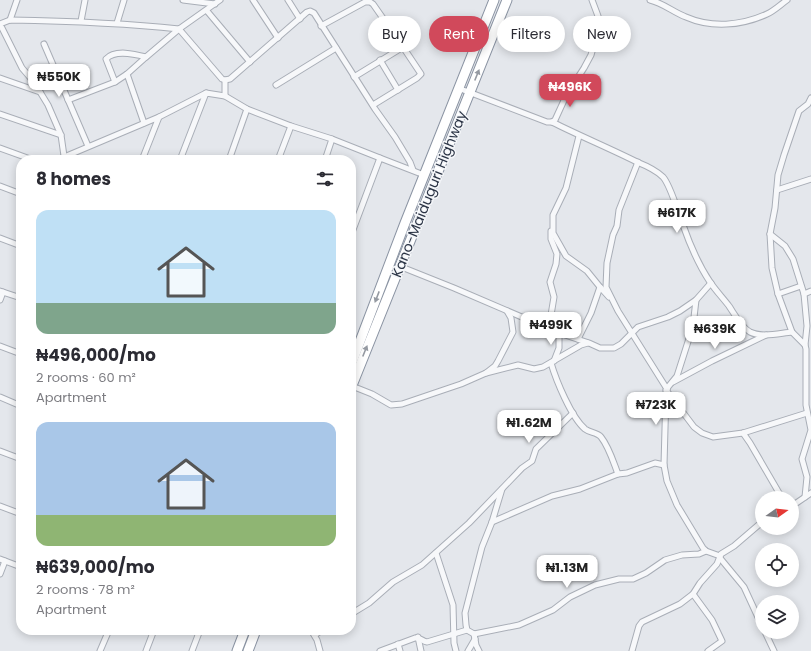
<!DOCTYPE html>
<meta charset="utf-8">
<style>
:root{--surface:#fff;--page:#f2f2f3;--text:#2b2b33;--muted:#7c7c81;--accent:#d1495b}
body{margin:0;font-family:Poppins,sans-serif;background:var(--page);color:var(--text);height:100vh;display:flex;flex-direction:column;font-size:15px;white-space:nowrap}
*{box-sizing:border-box;margin:0}
p{font-size:13px;color:var(--muted)}
.icon{flex:none;width:22px;height:22px;fill:none;stroke:currentColor;stroke-width:2;stroke-linecap:round;stroke-linejoin:round}
.map{position:relative;flex:1;overflow:hidden}
.details{position:absolute;left:16px;top:155px;width:340px;height:480px;display:flex;flex-direction:column;background:var(--surface);border-radius:16px;box-shadow:0 2px 10px #0003}
.details>*{flex:none}
.top-card{position:absolute;left:368px;top:16px;width:380px;height:36px;display:flex;gap:8px}
.needle{width:26px;rotate:76deg}
.controls{position:absolute;left:755px;top:491px;display:grid;gap:8px}
.controls a{display:grid;place-items:center;width:44px;height:44px;border-radius:50%;background:var(--surface);box-shadow:0 2px 10px #0003;font-size:20px}
.price{position:absolute;translate:-50% -34px;padding:0 9px;border-radius:8px;background:#fff;color:#222;font-size:13px;line-height:26px;filter:drop-shadow(0 1px 2px #0008)}
.price::after{content:'';position:absolute;left:50%;top:24px;width:12px;height:9px;margin-left:-6px;background:inherit;clip-path:polygon(0 0,100% 0,50% 100%)}
.price.current{background:var(--accent);color:#fff}
ul{padding:0;list-style:none}
li{display:grid;align-content:center;gap:8px;height:212px;padding:0 20px}
li span{display:grid;place-items:center;height:124px;border-radius:12px;color:#555}
li>.icon{margin-inline-start:auto}
span .icon{width:72px;height:72px;fill:#fffc;stroke-width:1}
li b{font-size:17px}
h2{display:flex;justify-content:space-between;align-items:center;height:48px;padding:0 20px;font-size:17px}
.chip{padding:0 14px;border-radius:18px;background:var(--surface);box-shadow:0 2px 10px #0003;font-size:14px;line-height:36px}
.chip.current{background:var(--accent);color:#fff}
.map>svg:first-child{display:block}
.lines{fill:none;stroke-linecap:round;stroke-linejoin:round}
.street-casing{stroke:#a9aeb7;stroke-width:7}
.highway-casing{stroke:#8b94a3;stroke-width:11}
.street{stroke:#f7f8fa;stroke-width:5}
.highway{stroke:#fff;stroke-width:9}
.oneway{fill:#959aa2}
.labels{text-anchor:middle;stroke-width:3;stroke-linejoin:round;paint-order:stroke}
.street-label{font-size:14px;fill:#2b3445;stroke:#f4f6f9}
</style>
<div class="map">
<svg width="811" height="651" viewBox="0 0 811 651">
<rect width="100%" height="100%" fill="#e4e7ec"/>
<g class="lines">
<defs>
<g id="street">
<polyline points="183,0 215,4"/>
<polyline points="253,0 278,38"/>
<polyline points="288,0 300,19"/>
<path d="M650,0C663,3 673,12 686,17C711,28 741,26 767,14C774,11 780,5 787,0"/>
<polyline points="207,11 250,62"/>
<polyline points="10,20 17,0"/>
<polyline points="81,21 85,0"/>
<polyline points="117,23 124,0"/>
<path d="M0,24L10,20C67,21 123,23 179,29L220,0"/>
<polyline points="0,26 2,28 22,68 34,82 48,105 61,135 64,156 69,160"/>
<polyline points="321,26 365,2 370,2 373,4 403,47"/>
<polyline points="44,44 88,146"/>
<polyline points="380,60 398,90"/>
<polyline points="127,74 144,123"/>
<polyline points="354,77 403,47 421,74 417,78 373,105"/>
<polyline points="0,78 40,92"/>
<path d="M115,82L106,59C115,49 135,54 146,57L179,29L222,79L225,80L230,79L307,12L310,11L314,13L375,109L395,137L410,162L413,170"/>
<polyline points="276,85 336,48"/>
<polyline points="458,88 547,122 552,122 555,120 566,96 584,68 591,55 597,34 598,16 592,0"/>
<polyline points="225,96 225,80"/>
<polyline points="68,100 115,82 127,74 146,57"/>
<polyline points="0,114 61,135"/>
<polyline points="159,117 206,93"/>
<path d="M552,122C580,136 609,148 637,162C647,166 656,170 663,177C671,186 678,213 683,225C690,245 698,264 710,282C716,291 723,298 729,306C735,315 741,327 750,332C762,338 780,333 792,332"/>
<polyline points="579,136 566,188 553,215 553,233 566,256 587,271 600,287 609,297"/>
<polyline points="0,148 33,160"/>
<polyline points="57,160 159,117 142,160"/>
<polyline points="180,160 206,93 225,96 247,109 291,126 332,139 380,158"/>
<polyline points="229,160 247,109"/>
<polyline points="278,160 291,126"/>
<polyline points="325,160 332,139"/>
<polyline points="638,162 619,210 617,226 613,235 607,263 606,287 618,311 667,389"/>
<polyline points="0,186 21,194"/>
<polyline points="777,190 811,179"/>
<polyline points="551,231 551,239 557,254 556,264 550,282 554,297 551,315 555,331"/>
<polyline points="770,234 785,246 793,259 804,294 807,326 805,345"/>
<polyline points="351,235 380,158 424,175"/>
<polyline points="0,238 21,246"/>
<polyline points="399,266 454,288 559,333 589,343 600,348 614,348 621,344 638,327 668,317 680,311 696,300"/>
<polyline points="711,283 696,300 693,326 677,376 668,387 666,392 664,465 667,481 677,505 703,548 706,551 720,556"/>
<polyline points="0,291 21,298"/>
<polyline points="778,294 801,286"/>
<polyline points="804,294 811,291"/>
<polyline points="0,300 3,292"/>
<polyline points="578,339 591,313 600,287"/>
<polyline points="0,346 21,354"/>
<polyline points="554,361 559,348 559,333"/>
<path d="M551,363C556,380 571,417 585,429C590,433 597,432 601,437C609,447 613,461 618,474"/>
<polyline points="486,373 518,365 534,369 543,367 581,345 588,343"/>
<polyline points="673,382 712,361 766,335"/>
<polyline points="352,386 372,394 391,405 402,404 461,384 486,373 495,366 498,361 513,332 511,318 507,311"/>
<polyline points="666,390 694,427 702,433 713,437 743,433 807,413"/>
<polyline points="0,397 21,406"/>
<polyline points="743,433 750,443 782,498"/>
<polyline points="0,451 21,459"/>
<polyline points="502,489 492,522 482,547 465,613 466,625 467,630 474,634 519,625 553,610 570,597 595,585 619,579 633,579 646,573 665,560 682,555 699,554 706,551"/>
<polyline points="805,497 807,477 802,459 811,430 806,405 806,349 805,345 792,332 778,294 772,268 770,234 775,208 778,175 784,155 799,111 808,104 811,98"/>
<polyline points="0,506 21,514"/>
<polyline points="792,506 811,493"/>
<polyline points="492,522 552,496 580,489 618,474 627,473 655,463 664,465"/>
<polyline points="436,553 453,605 454,643 456,651"/>
<polyline points="720,558 744,587 762,626"/>
<polyline points="0,559 21,567"/>
<polyline points="0,574 5,561"/>
<polyline points="693,594 712,620 722,641 708,651"/>
<polyline points="351,614 369,603 393,582 422,565 469,523 522,468 532,461 536,449 573,413"/>
<polyline points="311,630 317,640 320,651"/>
<polyline points="765,632 774,651"/>
<polyline points="474,634 476,645 479,651"/>
<polyline points="315,635 322,630"/>
<polyline points="418,637 421,651"/>
<polyline points="398,644 400,651"/>
<polyline points="100,651 109,630"/>
<polyline points="146,651 154,630"/>
<polyline points="192,651 200,630"/>
<path d="M380,651L415,638C420,637 422,641 427,642L467,630"/>
<polyline points="468,651 475,639"/>
<polyline points="632,651 639,626 642,622 680,604 693,594 700,583 717,564 721,554 734,546 762,522"/>
</g>
<g id="highway">
<polyline points="351,365 405,223 494,0"/>
<polyline points="351,388 507,0"/>
<polyline points="237,651 245,630"/>
<polyline points="248,651 256,630"/>
</g>
</defs>
<use href="#street" class="street-casing"/>
<use href="#highway" class="highway-casing"/>
<use href="#street" class="street"/>
<use href="#highway" class="highway"/>
</g>
<defs><path id="oneway-solid" d="M-6-.8H1V-3.2L6.5 0L1 3.2V.8H-6Z"/></defs>
<g class="oneway">
<use href="#oneway-solid" transform="translate(477 75) rotate(-68)"/>
<use href="#oneway-solid" transform="translate(377 297) rotate(111)"/>
<use href="#oneway-solid" transform="translate(365 351) rotate(-68)"/>
</g>
<g class="labels">
<g class="street-label">
<text transform="translate(429 194) rotate(-68)" y="5">Kano-Maiduguri Highway</text>
</g>
</g>
</svg>
<div class="controls">
<a><svg class="needle" viewBox="-14 -14 28 28"><path d="M0-13l5 13h-10z" fill="#e53935"/><path d="M0 13l5-13h-10z" fill="#7c7c81"/></svg></a>
<a><svg class="icon" aria-label="locate" viewBox="0 0 24 24"><circle cx="12" cy="12" r="6"/><path d="M12 2v4M12 18v4M2 12h4M18 12h4"/></svg></a>
<a><svg class="icon" aria-label="layers" viewBox="0 0 24 24"><path d="M12 4l9 5-9 5-9-5zM3 14l9 5 9-5"/></svg></a>
</div>
<b class="price" style="left:59px;top:98px">₦550K</b>
<b class="price current" style="left:570px;top:108px">₦496K</b>
<b class="price" style="left:677px;top:234px">₦617K</b>
<b class="price" style="left:551px;top:346px">₦499K</b>
<b class="price" style="left:715px;top:350px">₦639K</b>
<b class="price" style="left:656px;top:426px">₦723K</b>
<b class="price" style="left:529px;top:444px">₦1.62M</b>
<b class="price" style="left:567px;top:589px">₦1.13M</b>
<div class="top-card">
<a class="chip">Buy</a>
<a class="chip current">Rent</a>
<a class="chip">Filters</a>
<a class="chip">New</a>
</div>
<section class="details">
<h2>8 homes<svg class="icon" aria-label="filters" viewBox="0 0 24 24"><path d="M4 7h16M4 17h16"/><circle cx="9" cy="7" r="2"/><circle cx="15" cy="17" r="2"/></svg></h2>
<ul>
<li><span style="background:linear-gradient(#bfe0f5 75%,#7fa58c 0)"><svg class="icon" aria-label="home" viewBox="0 0 24 24"><path d="M3 11l9-7 9 7M6 9v11h12V9"/></svg></span><div><b>₦496,000/mo</b><p>2 rooms · 60 m²</p><p>Apartment</p></div></li>
<li><span style="background:linear-gradient(#a9c7e8 75%,#8fb573 0)"><svg class="icon" aria-label="home" viewBox="0 0 24 24"><path d="M3 11l9-7 9 7M6 9v11h12V9"/></svg></span><div><b>₦639,000/mo</b><p>2 rooms · 78 m²</p><p>Apartment</p></div></li>
</ul>
</section>
</div>
